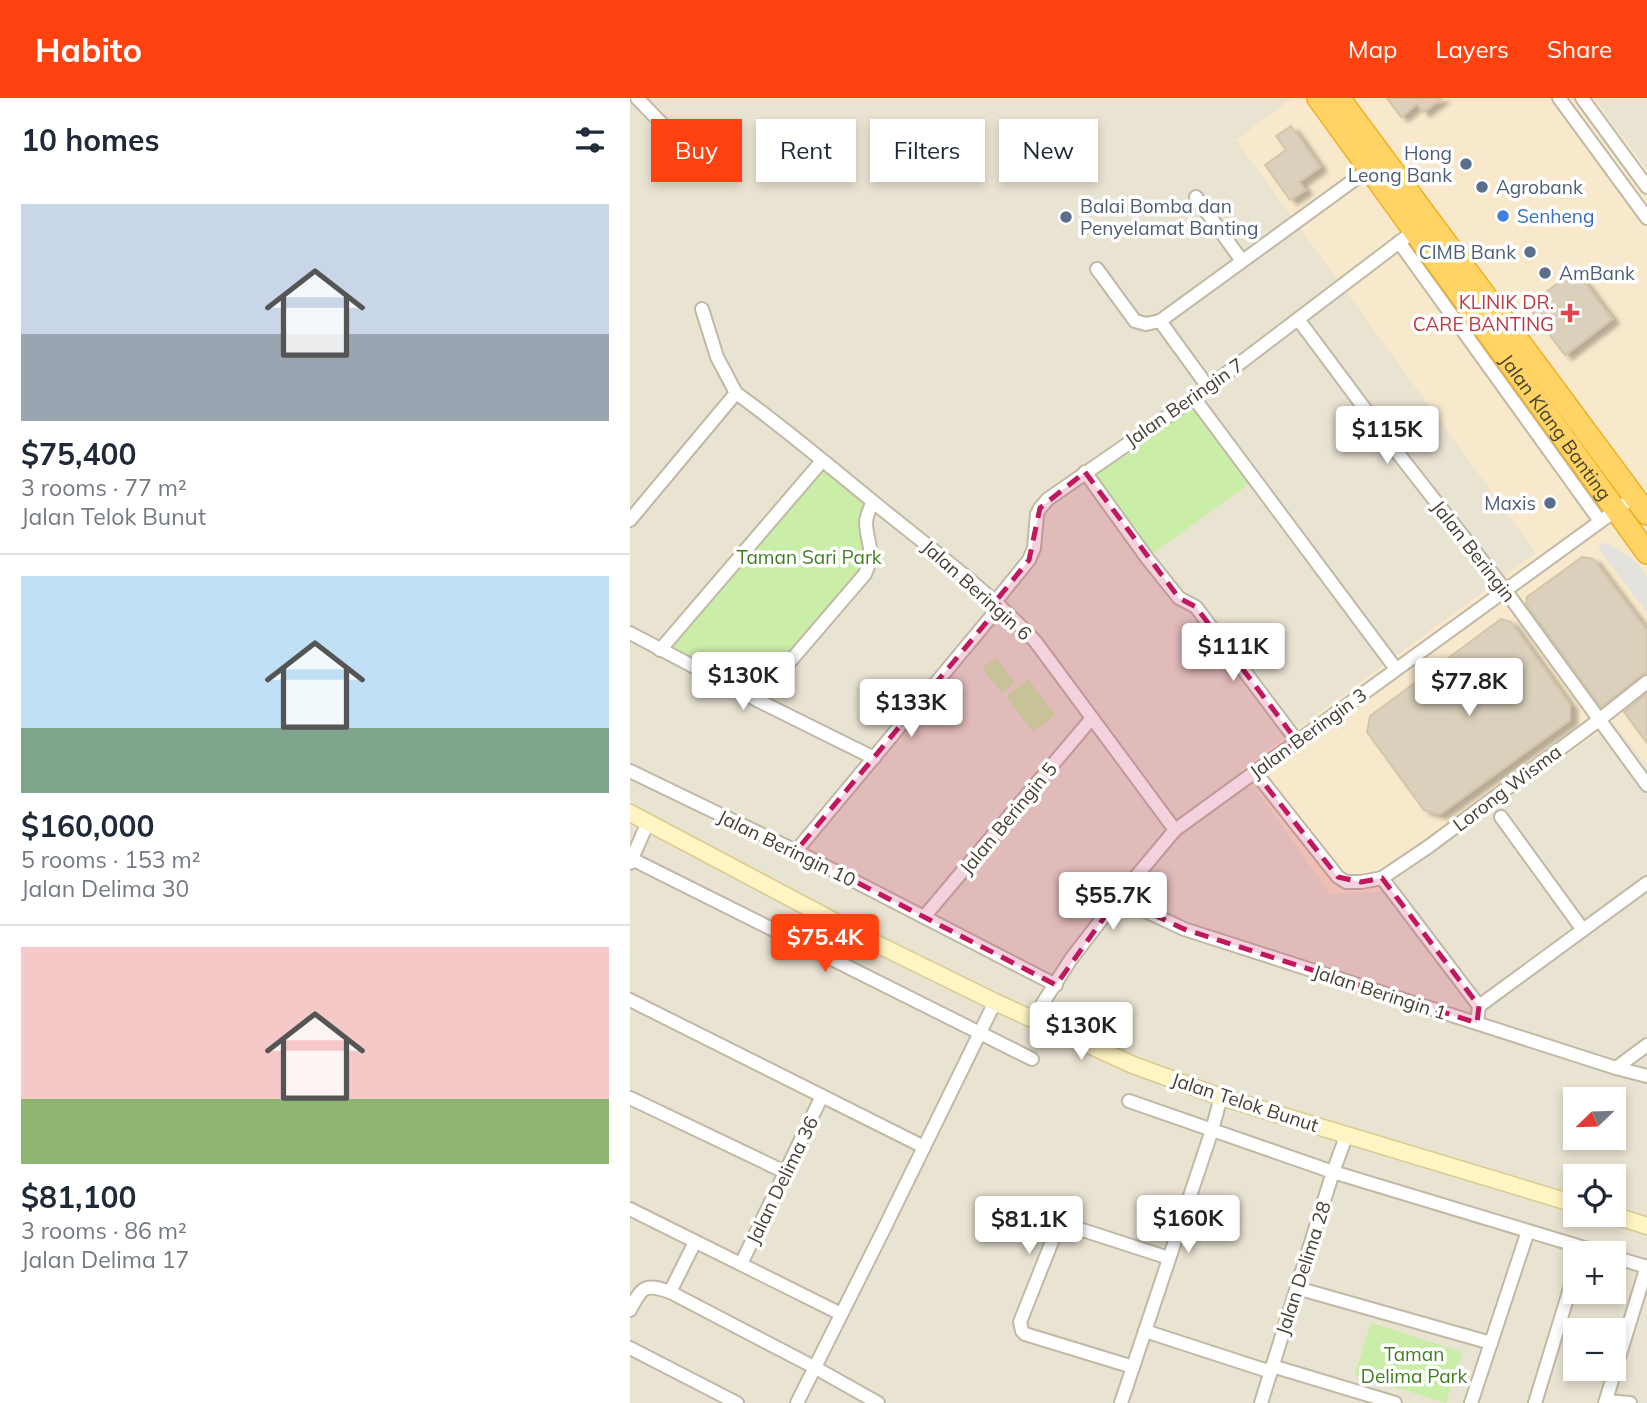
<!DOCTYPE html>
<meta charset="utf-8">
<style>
:root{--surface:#fff;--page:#f6f6f7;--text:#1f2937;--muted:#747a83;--line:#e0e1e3;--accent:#ff4210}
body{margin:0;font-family:Mulish,sans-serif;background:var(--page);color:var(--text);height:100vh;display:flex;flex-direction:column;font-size:26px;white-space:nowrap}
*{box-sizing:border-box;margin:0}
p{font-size:23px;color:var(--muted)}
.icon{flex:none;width:38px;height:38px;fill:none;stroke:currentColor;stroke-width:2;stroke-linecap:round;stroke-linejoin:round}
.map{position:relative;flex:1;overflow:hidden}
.details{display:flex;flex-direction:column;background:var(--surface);width:630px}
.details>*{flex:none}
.hud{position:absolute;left:21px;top:21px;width:665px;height:63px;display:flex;gap:14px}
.needle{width:46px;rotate:247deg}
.buttons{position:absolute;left:933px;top:989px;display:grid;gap:14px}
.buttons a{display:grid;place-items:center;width:63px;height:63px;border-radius:0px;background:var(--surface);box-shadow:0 4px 10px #0003;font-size:35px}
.price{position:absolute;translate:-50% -60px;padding:0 16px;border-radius:7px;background:#fff;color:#222;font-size:23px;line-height:46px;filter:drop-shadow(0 2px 4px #0008)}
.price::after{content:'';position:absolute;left:50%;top:42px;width:21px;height:16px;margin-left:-10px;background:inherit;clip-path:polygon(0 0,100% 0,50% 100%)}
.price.active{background:var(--accent);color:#fff}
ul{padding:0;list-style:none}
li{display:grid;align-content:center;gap:14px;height:371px;padding:0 21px}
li+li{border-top:2px solid var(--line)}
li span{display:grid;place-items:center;height:217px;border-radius:0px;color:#555}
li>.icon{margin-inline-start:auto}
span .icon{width:126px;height:126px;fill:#fffc;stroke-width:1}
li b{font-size:30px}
h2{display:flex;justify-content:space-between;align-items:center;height:84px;padding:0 21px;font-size:30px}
.chip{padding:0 24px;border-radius:0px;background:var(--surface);box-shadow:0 4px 10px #0003;font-size:24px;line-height:63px}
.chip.active{background:var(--accent);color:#fff}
header{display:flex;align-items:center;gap:42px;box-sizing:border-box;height:98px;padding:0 35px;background:var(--accent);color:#fff}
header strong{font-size:33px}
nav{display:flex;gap:38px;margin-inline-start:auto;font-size:24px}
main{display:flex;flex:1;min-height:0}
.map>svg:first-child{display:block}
.residential{fill:#e9e3d2;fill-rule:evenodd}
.commercial{fill:#f9e9cc}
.green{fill:#caeda8}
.parking{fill:#e4e2dd}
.building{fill:#dad0bb;stroke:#d3c5ab;stroke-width:2;filter:url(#shadow)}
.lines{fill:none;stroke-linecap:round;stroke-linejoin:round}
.street-casing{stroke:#c1b9a6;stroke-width:16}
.secondary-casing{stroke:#d9ca8e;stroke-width:19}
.highway-casing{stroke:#efb023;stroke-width:24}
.street{stroke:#fff;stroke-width:12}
.secondary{stroke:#fff4c3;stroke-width:16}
.highway{stroke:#ffd464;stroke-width:21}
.marked{fill:#c2185b;fill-opacity:0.2;stroke:#c2185b;stroke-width:5;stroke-dasharray:14 9;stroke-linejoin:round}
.service-dot{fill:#5c6f8a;stroke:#fff;stroke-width:2.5}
.shop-dot{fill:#3f7fe0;stroke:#fff;stroke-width:2.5}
.health-dot{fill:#e0444e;stroke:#fff;stroke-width:2.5}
.labels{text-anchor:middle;stroke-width:7;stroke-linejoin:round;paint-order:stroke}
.service-label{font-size:19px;fill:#4e5e75;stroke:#fff;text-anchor:end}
.shop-label{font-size:19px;fill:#366cbe;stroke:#fff;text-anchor:start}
.health-label{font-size:19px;fill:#be3a42;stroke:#fff;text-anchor:end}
.street-label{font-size:19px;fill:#474133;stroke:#fff}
.park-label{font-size:19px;fill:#3f7f20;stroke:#fff}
</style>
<header>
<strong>Habito</strong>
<nav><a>Map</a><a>Layers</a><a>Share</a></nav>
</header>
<main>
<section class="details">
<h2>10 homes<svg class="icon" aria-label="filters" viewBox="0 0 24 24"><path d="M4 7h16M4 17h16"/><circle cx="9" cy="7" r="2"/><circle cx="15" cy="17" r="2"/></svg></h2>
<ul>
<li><span style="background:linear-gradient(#c9d6e8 60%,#9aa5b1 0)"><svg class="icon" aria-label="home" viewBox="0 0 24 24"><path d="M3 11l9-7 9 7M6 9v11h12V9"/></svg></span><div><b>$75,400</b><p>3 rooms · 77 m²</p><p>Jalan Telok Bunut</p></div></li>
<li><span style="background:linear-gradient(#bfe0f5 70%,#7fa58c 0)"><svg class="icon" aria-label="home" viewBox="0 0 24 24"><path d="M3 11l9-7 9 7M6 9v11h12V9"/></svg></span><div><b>$160,000</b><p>5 rooms · 153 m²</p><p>Jalan Delima 30</p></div></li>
<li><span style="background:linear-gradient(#f6c9c9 70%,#8fb573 0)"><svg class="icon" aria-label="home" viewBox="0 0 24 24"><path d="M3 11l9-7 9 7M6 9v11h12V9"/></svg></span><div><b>$81,100</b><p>3 rooms · 86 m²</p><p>Jalan Delima 17</p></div></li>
</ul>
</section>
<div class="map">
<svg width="1017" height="1305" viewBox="0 0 1017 1305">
<defs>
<filter id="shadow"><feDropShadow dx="7" dy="4.5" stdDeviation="2" flood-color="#0004"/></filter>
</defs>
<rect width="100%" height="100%" fill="#f4f0e4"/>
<path class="residential" d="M0,0H1017V1305H0ZM945,1001H984V1040H945ZM945,1078H984V1116H945ZM945,1155H984V1194H945ZM945,1232H984V1270H945Z"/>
<polygon class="commercial" points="662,0 964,0 1017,72 1017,668 983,624 748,794 700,796 612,671 906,455 606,42"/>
<g class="green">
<polygon points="564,300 624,382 517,460 455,374"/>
<polygon points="190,365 241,406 240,460 128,600 33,552"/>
<polygon points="366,560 385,585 372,595 352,570"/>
<polygon points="398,581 425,617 403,634 376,599"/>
<polygon points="741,1225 832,1254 816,1305 725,1277"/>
</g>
<polygon class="parking" points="975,444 998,458 1008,466 1017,479 1017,515 968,450"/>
<g class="building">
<polygon points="757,0 812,0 793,14 787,6 771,19"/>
<polygon points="661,28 690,69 669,84 675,92 660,102 635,67 656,52 646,38"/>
<polygon points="945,172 982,221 935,257 898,208"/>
<polygon points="952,459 963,461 1017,533 1017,575 1012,577 971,609 896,506 897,499"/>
<polygon points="871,521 881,524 940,607 940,622 810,716 794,712 737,634 740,618"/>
<polygon points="1017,595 1017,645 994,614"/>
</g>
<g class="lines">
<defs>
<g id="street">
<polyline points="7,0 69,64"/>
<polyline points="929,0 1017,120"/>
<polyline points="952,0 1017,89"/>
<polyline points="566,99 612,163"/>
<polyline points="769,144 970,423"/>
<polyline points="467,171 505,223 516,226 530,223 739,71"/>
<path d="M72,211L87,259L106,295C156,331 204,372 252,411C304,453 359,494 405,543L545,732"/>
<polyline points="668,221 767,354 875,492 1017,687"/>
<polyline points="530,223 578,289"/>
<polyline points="564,300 766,571"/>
<polyline points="455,374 517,460 549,500 566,509 667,643"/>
<polyline points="0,422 106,295"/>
<polyline points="365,504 399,462 404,450 407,416 410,410 418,401 564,300 784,133"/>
<polyline points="0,535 127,602 244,660"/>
<polyline points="30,552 192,363"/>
<path d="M127,602L235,476C246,452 237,447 236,425C236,418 240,410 243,404"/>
<polyline points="0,673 166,753 426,887"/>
<polyline points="625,674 708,779 716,784 731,784 752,780 798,749 969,622 1017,584"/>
<polyline points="871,719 953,832"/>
<polyline points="166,753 370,508"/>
<polyline points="0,760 402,961"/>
<polyline points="0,765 18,724"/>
<polyline points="752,780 849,908"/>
<polyline points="488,800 554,831 986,970 1017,978"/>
<polyline points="294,819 462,620"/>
<polyline points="0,902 294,1049"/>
<polyline points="402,922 441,861 488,800 545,732 1004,399"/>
<polyline points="847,925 849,908 1017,785"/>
<polyline points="986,970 1017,947"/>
<polyline points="0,1000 155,1074"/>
<polyline points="499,1003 703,1074 971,1155"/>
<polyline points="0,1111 211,1216"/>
<polyline points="65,1144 40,1194 184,1269 248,1305"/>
<polyline points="984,1159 1017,1169"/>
<polyline points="111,1166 192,998"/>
<polyline points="667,1190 861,1245"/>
<path d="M0,1212C12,1189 14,1185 40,1194"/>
<polyline points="515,1233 641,1274"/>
<polyline points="0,1250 107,1305"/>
<polyline points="642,1268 765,1305"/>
<polyline points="503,1269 395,1236 392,1233 390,1224 427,1131 432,1128 437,1127 539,1160"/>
<polyline points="976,1303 1000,1305"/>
<polyline points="167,1305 251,1137 365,904"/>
<polyline points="491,1305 582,1032 591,999"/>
<polyline points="631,1305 703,1074 717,1036"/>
<polyline points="841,1305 898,1133"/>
<polyline points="905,1305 942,1184"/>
<polyline points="975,1305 1017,1168"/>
</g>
<g id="secondary">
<polyline points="0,715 249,847 365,904 503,967 591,999 945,1106"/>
<polyline points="980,1116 1017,1128"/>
</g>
<g id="highway">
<path id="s1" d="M688,0L1017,455"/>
<polyline points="709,0 1017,416"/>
</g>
</defs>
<use href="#street" class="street-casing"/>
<use href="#secondary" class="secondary-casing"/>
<use href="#highway" class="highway-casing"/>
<use href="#street" class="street"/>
<use href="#secondary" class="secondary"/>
<use href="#highway" class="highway"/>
</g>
<path class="marked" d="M455,374L549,500L566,509L667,643L625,674L708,779L731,784L752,780L849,908L847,925L554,831L488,800L426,887L166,753L370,508L365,504L399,462L410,410Z"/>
<g class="service-dot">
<circle cx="836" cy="66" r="7"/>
<circle cx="852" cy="89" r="7"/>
<circle cx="436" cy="119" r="7"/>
<circle cx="900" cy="154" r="7"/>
<circle cx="915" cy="175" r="7"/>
<circle cx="920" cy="405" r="7"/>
</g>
<circle class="shop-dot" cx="873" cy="118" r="7"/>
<path class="health-dot" d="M936.5 204.5h7v7h7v7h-7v7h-7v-7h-7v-7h7z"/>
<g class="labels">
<g class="service-label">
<text x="822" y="62">Hong<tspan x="822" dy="22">Leong Bank</tspan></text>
<text x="866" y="96" text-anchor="start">Agrobank</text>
<text x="450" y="115" text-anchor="start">Balai Bomba dan<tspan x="450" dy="22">Penyelamat Banting</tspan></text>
<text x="886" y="161">CIMB Bank</text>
<text x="929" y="182" text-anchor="start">AmBank</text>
<text x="906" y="412">Maxis</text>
</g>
<g class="shop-label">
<text x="887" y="125">Senheng</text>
</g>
<g class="health-label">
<text x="924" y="211">KLINIK DR.<tspan x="924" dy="22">CARE BANTING</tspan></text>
</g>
<g class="street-label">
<text transform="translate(554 304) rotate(-35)" y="7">Jalan Beringin 7</text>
<text dy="7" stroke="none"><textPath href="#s1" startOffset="406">Jalan Klang Banting</textPath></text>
<text transform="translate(844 453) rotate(52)" y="7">Jalan Beringin</text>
<text transform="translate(347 492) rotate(42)" y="7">Jalan Beringin 6</text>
<text transform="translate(678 635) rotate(-36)" y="7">Jalan Beringin 3</text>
<text transform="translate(877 690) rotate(-37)" y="7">Lorong Wisma</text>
<text transform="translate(378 720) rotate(-50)" y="7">Jalan Beringin 5</text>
<text transform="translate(157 750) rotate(26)" y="7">Jalan Beringin 10</text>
<text transform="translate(750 894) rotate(18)" y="7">Jalan Beringin 1</text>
<text transform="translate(615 1004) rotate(18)" y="7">Jalan Telok Bunut</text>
<text transform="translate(152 1082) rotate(-64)" y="7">Jalan Delima 36</text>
<text transform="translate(673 1170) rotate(-72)" y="7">Jalan Delima 28</text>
</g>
<g class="park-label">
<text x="179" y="466">Taman Sari Park</text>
<text x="784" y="1263">Taman<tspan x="784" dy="22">Delima Park</tspan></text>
</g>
</g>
</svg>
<div class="buttons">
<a><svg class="needle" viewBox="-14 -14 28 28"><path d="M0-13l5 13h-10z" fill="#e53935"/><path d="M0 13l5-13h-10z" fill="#747a83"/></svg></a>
<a><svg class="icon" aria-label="locate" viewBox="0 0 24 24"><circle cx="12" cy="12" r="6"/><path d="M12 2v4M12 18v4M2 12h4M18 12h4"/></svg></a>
<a>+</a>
<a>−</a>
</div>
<b class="price" style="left:757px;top:368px">$115K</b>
<b class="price" style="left:603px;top:585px">$111K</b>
<b class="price" style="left:113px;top:614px">$130K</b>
<b class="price" style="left:839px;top:620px">$77.8K</b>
<b class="price" style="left:281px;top:641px">$133K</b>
<b class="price" style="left:483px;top:834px">$55.7K</b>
<b class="price active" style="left:195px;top:876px">$75.4K</b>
<b class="price" style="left:451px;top:964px">$130K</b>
<b class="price" style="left:558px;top:1157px">$160K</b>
<b class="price" style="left:399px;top:1158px">$81.1K</b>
<div class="hud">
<a class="chip active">Buy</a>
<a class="chip">Rent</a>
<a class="chip">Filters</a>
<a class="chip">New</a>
</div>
</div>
</main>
